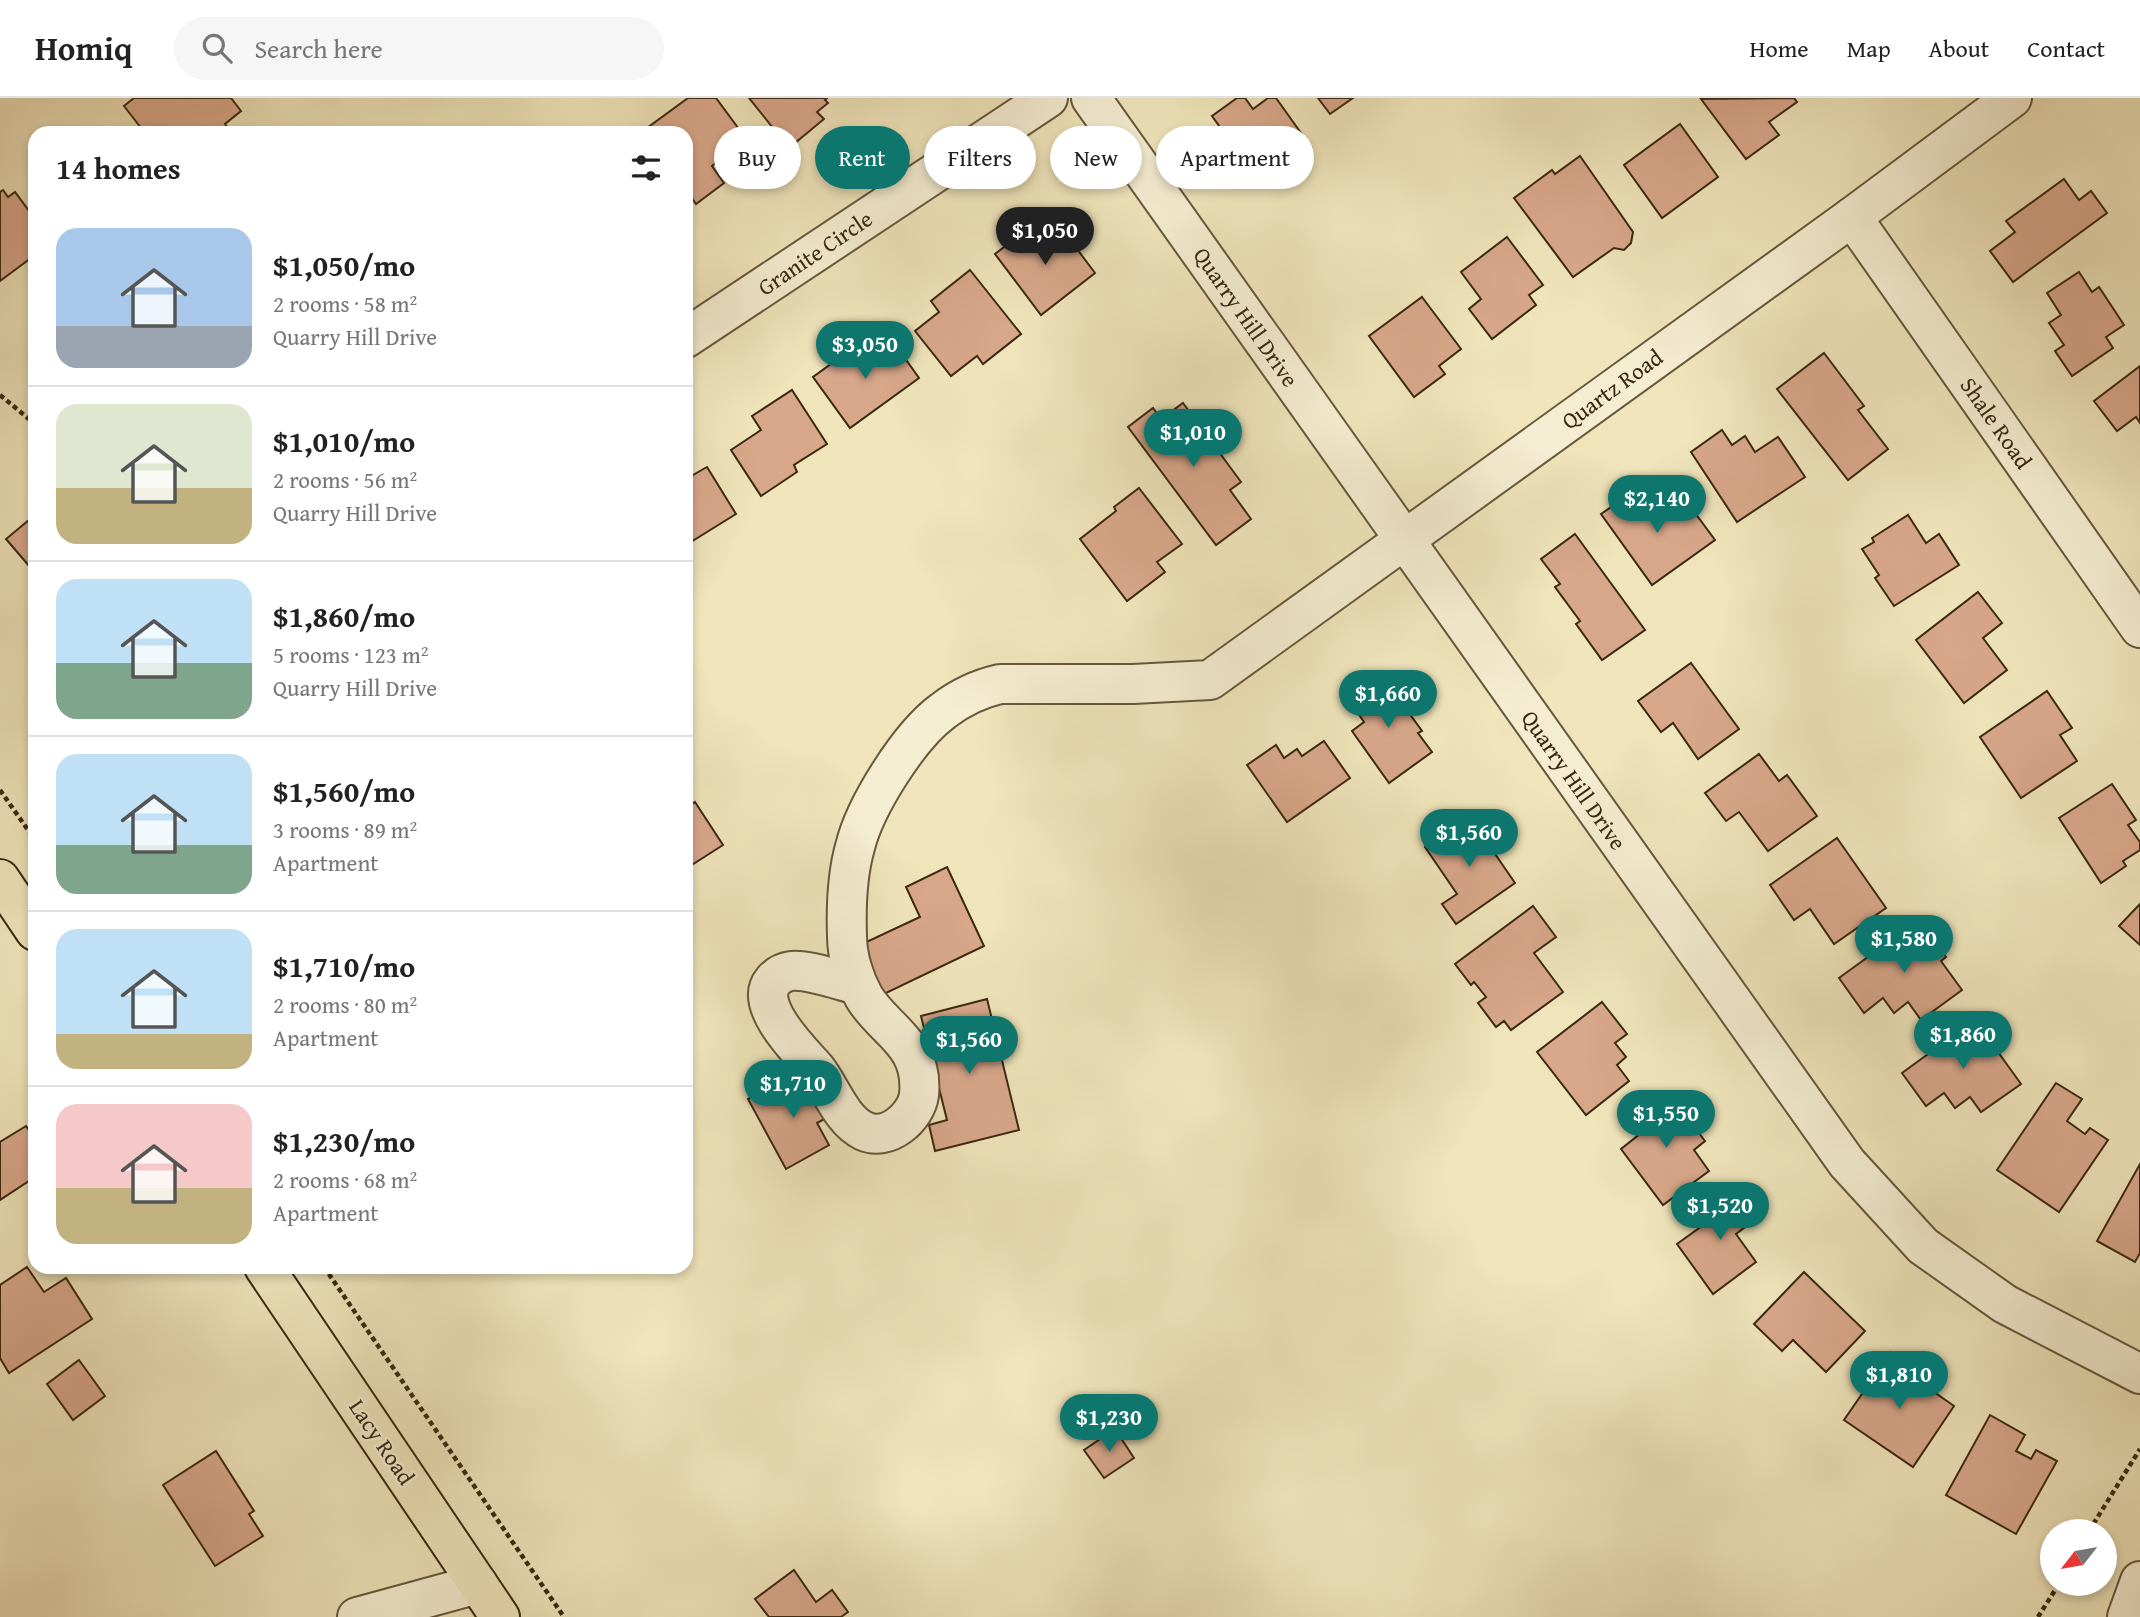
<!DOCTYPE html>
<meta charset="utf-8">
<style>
:root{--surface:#fff;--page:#f6f6f6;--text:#222;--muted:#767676;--line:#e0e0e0;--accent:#0f766e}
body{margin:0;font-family:"Gentium Book Plus",serif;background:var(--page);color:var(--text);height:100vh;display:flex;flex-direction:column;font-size:26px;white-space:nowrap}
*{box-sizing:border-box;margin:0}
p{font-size:23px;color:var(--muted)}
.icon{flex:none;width:38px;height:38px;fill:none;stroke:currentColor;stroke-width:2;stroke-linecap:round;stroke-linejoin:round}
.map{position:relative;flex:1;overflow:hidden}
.panel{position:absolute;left:28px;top:28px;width:665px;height:1148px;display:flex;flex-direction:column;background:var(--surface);border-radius:21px;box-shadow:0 4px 10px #0003}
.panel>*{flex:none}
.top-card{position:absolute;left:714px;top:28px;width:665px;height:63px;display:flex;gap:14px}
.needle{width:46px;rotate:239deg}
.fabs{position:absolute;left:2040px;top:1421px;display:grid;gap:14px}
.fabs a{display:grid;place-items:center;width:77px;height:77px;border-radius:50%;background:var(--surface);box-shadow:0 4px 10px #0003;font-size:35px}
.price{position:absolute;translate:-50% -60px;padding:0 16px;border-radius:24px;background:var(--accent);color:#fff;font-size:23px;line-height:46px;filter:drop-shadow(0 2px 4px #0008)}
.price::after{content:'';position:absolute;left:50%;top:42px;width:21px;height:16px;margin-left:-10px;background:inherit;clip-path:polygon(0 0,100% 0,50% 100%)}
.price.current{background:#222;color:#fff}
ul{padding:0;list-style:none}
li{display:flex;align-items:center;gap:21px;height:175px;padding:0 28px}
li+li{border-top:2px solid var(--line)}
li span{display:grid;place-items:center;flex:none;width:196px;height:140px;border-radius:21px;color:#555}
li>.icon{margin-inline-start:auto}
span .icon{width:84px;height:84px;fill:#fffc;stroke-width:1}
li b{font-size:30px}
h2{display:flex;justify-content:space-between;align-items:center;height:84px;padding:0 28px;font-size:30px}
.tag{padding:0 24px;border-radius:32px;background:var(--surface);box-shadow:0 4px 10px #0003;font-size:24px;line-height:63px}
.tag.current{background:var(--accent);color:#fff}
header{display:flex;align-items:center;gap:42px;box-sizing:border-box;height:98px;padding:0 35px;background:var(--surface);border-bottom:2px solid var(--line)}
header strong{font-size:33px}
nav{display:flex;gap:38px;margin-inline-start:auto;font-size:24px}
.search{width:490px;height:63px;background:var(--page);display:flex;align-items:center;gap:18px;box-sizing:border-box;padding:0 24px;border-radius:38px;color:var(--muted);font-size:26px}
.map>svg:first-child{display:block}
.building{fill:#d8a78a;stroke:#3a2811;stroke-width:2}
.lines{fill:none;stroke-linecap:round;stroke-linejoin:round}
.minor-casing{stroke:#67573b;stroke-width:42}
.major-casing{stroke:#3a2811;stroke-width:42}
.path{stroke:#3a2811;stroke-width:4.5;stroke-dasharray:5 3.5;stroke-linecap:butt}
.minor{stroke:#f5edd2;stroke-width:38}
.major{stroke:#efe4ba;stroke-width:38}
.labels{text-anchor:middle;stroke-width:5;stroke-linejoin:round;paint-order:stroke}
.street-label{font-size:23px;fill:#3a2811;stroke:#f5edd2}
</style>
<header>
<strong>Homiq</strong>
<div class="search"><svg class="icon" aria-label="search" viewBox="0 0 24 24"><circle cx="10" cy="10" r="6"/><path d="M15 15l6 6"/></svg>Search here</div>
<nav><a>Home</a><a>Map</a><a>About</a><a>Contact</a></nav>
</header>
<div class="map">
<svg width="2140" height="1519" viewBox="0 0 2140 1519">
<rect width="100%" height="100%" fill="#efe4ba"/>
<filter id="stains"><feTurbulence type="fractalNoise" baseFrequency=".00286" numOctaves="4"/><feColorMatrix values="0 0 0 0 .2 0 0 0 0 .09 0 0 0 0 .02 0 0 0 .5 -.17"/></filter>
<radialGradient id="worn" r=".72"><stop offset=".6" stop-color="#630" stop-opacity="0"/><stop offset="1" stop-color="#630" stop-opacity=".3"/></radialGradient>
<g class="building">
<polygon points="134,0 231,0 241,13 225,26 232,35 145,35 124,8"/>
<polygon points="688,0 716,0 747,42 712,68 724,85 696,106 686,92 686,35 643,33"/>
<polygon points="749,0 827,0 825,2 828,5 817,14 824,21 789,50"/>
<polygon points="1237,0 1245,0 1253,11 1268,0 1276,0 1311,49 1260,85 1212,18"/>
<polygon points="1318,0 1353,0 1330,16"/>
<polygon points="1794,0 1797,4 1769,24 1779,37 1746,61 1701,1"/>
<polygon points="1680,26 1718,79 1662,120 1624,67"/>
<polygon points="1580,58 1633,134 1631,145 1624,152 1614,150 1573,179 1514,100 1552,72 1555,76"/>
<polygon points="2064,81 2079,102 2091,93 2107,115 2013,184 1990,153 2015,134 2006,123"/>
<polygon points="3,92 8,99 15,94 35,121 35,157 0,183 0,94"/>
<polygon points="1059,127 1095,175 1041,217 995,156 1024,134 1033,146"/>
<polygon points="1507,139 1543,187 1529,197 1536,207 1492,241 1469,211 1481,201 1461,174"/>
<polygon points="970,172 1021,236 983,266 977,258 951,278 915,233 939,214 931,203"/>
<polygon points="2079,174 2092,194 2099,189 2124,227 2106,239 2113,250 2072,278 2055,253 2064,247 2049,225 2061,217 2047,195"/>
<polygon points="1422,199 1461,251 1439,268 1445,276 1414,299 1369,238"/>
<polygon points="860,245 872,261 894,245 919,280 850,330 813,279"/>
<polygon points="1824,255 1864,308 1858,312 1888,351 1848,382 1777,291"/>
<polygon points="2140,268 2140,325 2136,319 2117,333 2094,303"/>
<polygon points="792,292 827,346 794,367 797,374 761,398 731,352 761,332 752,318"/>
<polygon points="1183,305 1241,384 1230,392 1251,421 1216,447 1128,329 1153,310 1161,321"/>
<polygon points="1722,332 1732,347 1745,338 1755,354 1778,339 1805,379 1737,424 1691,354"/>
<polygon points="707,369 736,416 686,447 686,381"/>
<polygon points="1139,390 1182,446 1157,464 1165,474 1127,503 1080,441 1116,413 1114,409"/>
<polygon points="1633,394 1644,410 1657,401 1669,417 1687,404 1715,442 1652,487 1601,416"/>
<polygon points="35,417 35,465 30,469 6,441"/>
<polygon points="1908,417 1926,445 1939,436 1959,467 1894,508 1875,480 1879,477 1862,451 1874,444 1872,440"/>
<polygon points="1575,436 1645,532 1602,562 1576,526 1580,523 1555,489 1560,486 1541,461"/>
<polygon points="1978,494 2002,525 1983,540 2007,572 1964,605 1916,542"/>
<polygon points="1691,565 1739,631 1698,661 1673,625 1661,634 1638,603"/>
<polygon points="1382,578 1422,633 1418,635 1432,654 1389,685 1352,633 1364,624 1349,602"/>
<polygon points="2047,593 2072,630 2060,637 2077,663 2021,700 1980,639"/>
<polygon points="1324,643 1350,680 1287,724 1247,667 1276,647 1284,660 1297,651 1302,658"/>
<polygon points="1759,656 1779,683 1787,677 1817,718 1768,753 1739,714 1726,723 1705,695"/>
<polygon points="2112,686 2136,722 2128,727 2140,744 2140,752 2123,763 2126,768 2101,785 2059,720"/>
<polygon points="695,704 723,747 687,770 686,710"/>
<polygon points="1469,718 1515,785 1456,826 1442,806 1457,796 1425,749"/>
<polygon points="1837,740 1886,810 1834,846 1810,811 1794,822 1770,787"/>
<polygon points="947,769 984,848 884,896 860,847 920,819 906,789"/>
<polygon points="2140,806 2140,847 2119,828"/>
<polygon points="1533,808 1556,839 1534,855 1563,894 1511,932 1504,923 1496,929 1478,905 1486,899 1474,884 1471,887 1455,866"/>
<polygon points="1919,822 1946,859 1941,863 1962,892 1921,922 1908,904 1894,915 1883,900 1864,915 1839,880"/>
<polygon points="987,901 1019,1032 935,1053 929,1027 947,1022 921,918"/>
<polygon points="1602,904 1627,936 1615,945 1626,959 1617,967 1629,983 1586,1017 1537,954"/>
<polygon points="1975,922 2021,986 1981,1014 1970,999 1955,1010 1944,995 1926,1008 1902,975"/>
<polygon points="789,979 800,998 819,987 834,1016 817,1025 829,1047 786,1071 748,1001"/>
<polygon points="2056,985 2082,1001 2067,1023 2085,1036 2090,1030 2108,1042 2059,1114 1997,1072"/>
<polygon points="1669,996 1705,1043 1694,1052 1709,1073 1663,1107 1621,1051 1641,1035 1632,1024"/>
<polygon points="26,1028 35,1041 35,1079 0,1102 0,1044"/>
<polygon points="2140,1066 2140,1155 2135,1164 2097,1143"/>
<polygon points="1735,1090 1757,1120 1736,1136 1756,1164 1713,1196 1677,1146 1706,1125 1700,1117"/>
<polygon points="27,1169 44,1194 66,1180 92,1221 9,1275 0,1260 0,1187"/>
<polygon points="1804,1174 1865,1233 1826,1274 1793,1242 1782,1253 1754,1226"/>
<polygon points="1891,1254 1921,1275 1914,1285 1922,1290 1924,1287 1954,1308 1913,1369 1844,1322"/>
<polygon points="79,1262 105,1298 73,1322 47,1286"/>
<polygon points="1990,1317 2025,1337 2016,1353 2031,1361 2036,1352 2057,1363 2016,1436 1946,1397"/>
<polygon points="1115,1331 1134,1360 1104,1380 1084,1352"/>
<polygon points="216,1353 254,1413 249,1416 263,1438 215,1468 163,1387"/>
<polygon points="794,1472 816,1504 832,1492 848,1514 841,1519 769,1519 755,1501"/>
</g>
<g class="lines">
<defs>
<g id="minor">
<polyline points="1091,0 1847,1065 1923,1148 2005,1206 2140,1276"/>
<polyline points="1852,119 2140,530"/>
<polyline points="686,240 1048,0"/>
<path d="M858,887C841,883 808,871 791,873C784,874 778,877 773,883C753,907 800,953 816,971C831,990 841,1022 864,1033C888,1044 916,1019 919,997C924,944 884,933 864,899C854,881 847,858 847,838C846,809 847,777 855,749C865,708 909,638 943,613C961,599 978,591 1000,586H1133L1210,582L1852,119L2012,0"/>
<polyline points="357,1519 478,1486"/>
<polyline points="2127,1519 2140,1483"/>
</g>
<g id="major">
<polyline points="0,781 35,833"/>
<polyline points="264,1169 500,1519"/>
</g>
</defs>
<use href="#minor" class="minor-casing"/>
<use href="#major" class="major-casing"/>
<g class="path">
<polyline points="0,297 35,326"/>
<polyline points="0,692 35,742"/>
<polyline points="324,1169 564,1519"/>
<polyline points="2089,1433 2140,1351"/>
<polyline points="2038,1519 2059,1486"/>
</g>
<use href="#minor" class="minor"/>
<use href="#major" class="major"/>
</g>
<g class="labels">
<g class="street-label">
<text transform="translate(815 155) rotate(-34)" y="8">Granite Circle</text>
<text transform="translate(1246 219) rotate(55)" y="8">Quarry Hill Drive</text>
<text transform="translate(1612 291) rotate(-36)" y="8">Quartz Road</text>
<text transform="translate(1996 325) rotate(55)" y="8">Shale Road</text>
<text transform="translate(1574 682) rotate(55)" y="8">Quarry Hill Drive</text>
<text transform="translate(382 1344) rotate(56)" y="8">Lacy Road</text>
</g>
</g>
<rect width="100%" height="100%" filter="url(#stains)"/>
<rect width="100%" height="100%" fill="url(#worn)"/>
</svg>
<div class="fabs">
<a><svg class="needle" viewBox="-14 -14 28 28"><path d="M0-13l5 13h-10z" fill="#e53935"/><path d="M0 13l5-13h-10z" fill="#767676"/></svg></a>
</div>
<b class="price current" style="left:1045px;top:169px">$1,050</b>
<b class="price" style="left:865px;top:283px">$3,050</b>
<b class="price" style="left:1193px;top:371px">$1,010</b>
<b class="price" style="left:1657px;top:437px">$2,140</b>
<b class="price" style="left:1388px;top:632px">$1,660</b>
<b class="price" style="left:1469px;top:771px">$1,560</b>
<b class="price" style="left:1904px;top:877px">$1,580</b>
<b class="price" style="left:1963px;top:973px">$1,860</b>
<b class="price" style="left:969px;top:978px">$1,560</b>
<b class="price" style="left:793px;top:1022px">$1,710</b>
<b class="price" style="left:1666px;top:1052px">$1,550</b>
<b class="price" style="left:1720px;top:1144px">$1,520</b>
<b class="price" style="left:1899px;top:1313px">$1,810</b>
<b class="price" style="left:1109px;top:1356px">$1,230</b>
<div class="top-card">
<a class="tag">Buy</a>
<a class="tag current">Rent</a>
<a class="tag">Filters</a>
<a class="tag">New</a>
<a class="tag">Apartment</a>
</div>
<section class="panel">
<h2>14 homes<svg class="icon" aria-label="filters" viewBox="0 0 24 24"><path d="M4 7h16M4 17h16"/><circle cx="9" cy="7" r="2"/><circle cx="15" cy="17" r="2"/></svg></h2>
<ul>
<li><span style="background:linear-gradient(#a9c7e8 70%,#9aa5b1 0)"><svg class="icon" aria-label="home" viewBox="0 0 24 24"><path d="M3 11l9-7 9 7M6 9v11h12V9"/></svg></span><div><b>$1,050/mo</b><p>2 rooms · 58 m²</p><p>Quarry Hill Drive</p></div></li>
<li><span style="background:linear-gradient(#dfe7d0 60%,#c2b280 0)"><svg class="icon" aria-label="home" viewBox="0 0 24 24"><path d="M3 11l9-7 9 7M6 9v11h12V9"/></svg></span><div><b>$1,010/mo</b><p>2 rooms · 56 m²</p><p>Quarry Hill Drive</p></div></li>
<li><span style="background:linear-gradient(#bfe0f5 60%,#7fa58c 0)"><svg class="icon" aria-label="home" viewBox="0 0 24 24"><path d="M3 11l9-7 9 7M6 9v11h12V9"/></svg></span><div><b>$1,860/mo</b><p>5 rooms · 123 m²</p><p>Quarry Hill Drive</p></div></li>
<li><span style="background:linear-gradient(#bfe0f5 65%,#7fa58c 0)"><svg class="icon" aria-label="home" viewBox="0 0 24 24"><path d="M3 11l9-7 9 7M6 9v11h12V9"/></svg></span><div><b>$1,560/mo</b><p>3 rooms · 89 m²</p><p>Apartment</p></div></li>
<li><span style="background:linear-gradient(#bfe0f5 75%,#c2b280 0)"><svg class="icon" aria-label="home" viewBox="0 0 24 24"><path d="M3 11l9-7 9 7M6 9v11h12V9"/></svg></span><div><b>$1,710/mo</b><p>2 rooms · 80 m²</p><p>Apartment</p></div></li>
<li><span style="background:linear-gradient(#f6c9c9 60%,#c2b280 0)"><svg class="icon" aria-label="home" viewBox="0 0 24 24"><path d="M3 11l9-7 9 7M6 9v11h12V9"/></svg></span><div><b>$1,230/mo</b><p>2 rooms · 68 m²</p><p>Apartment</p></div></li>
</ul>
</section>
</div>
